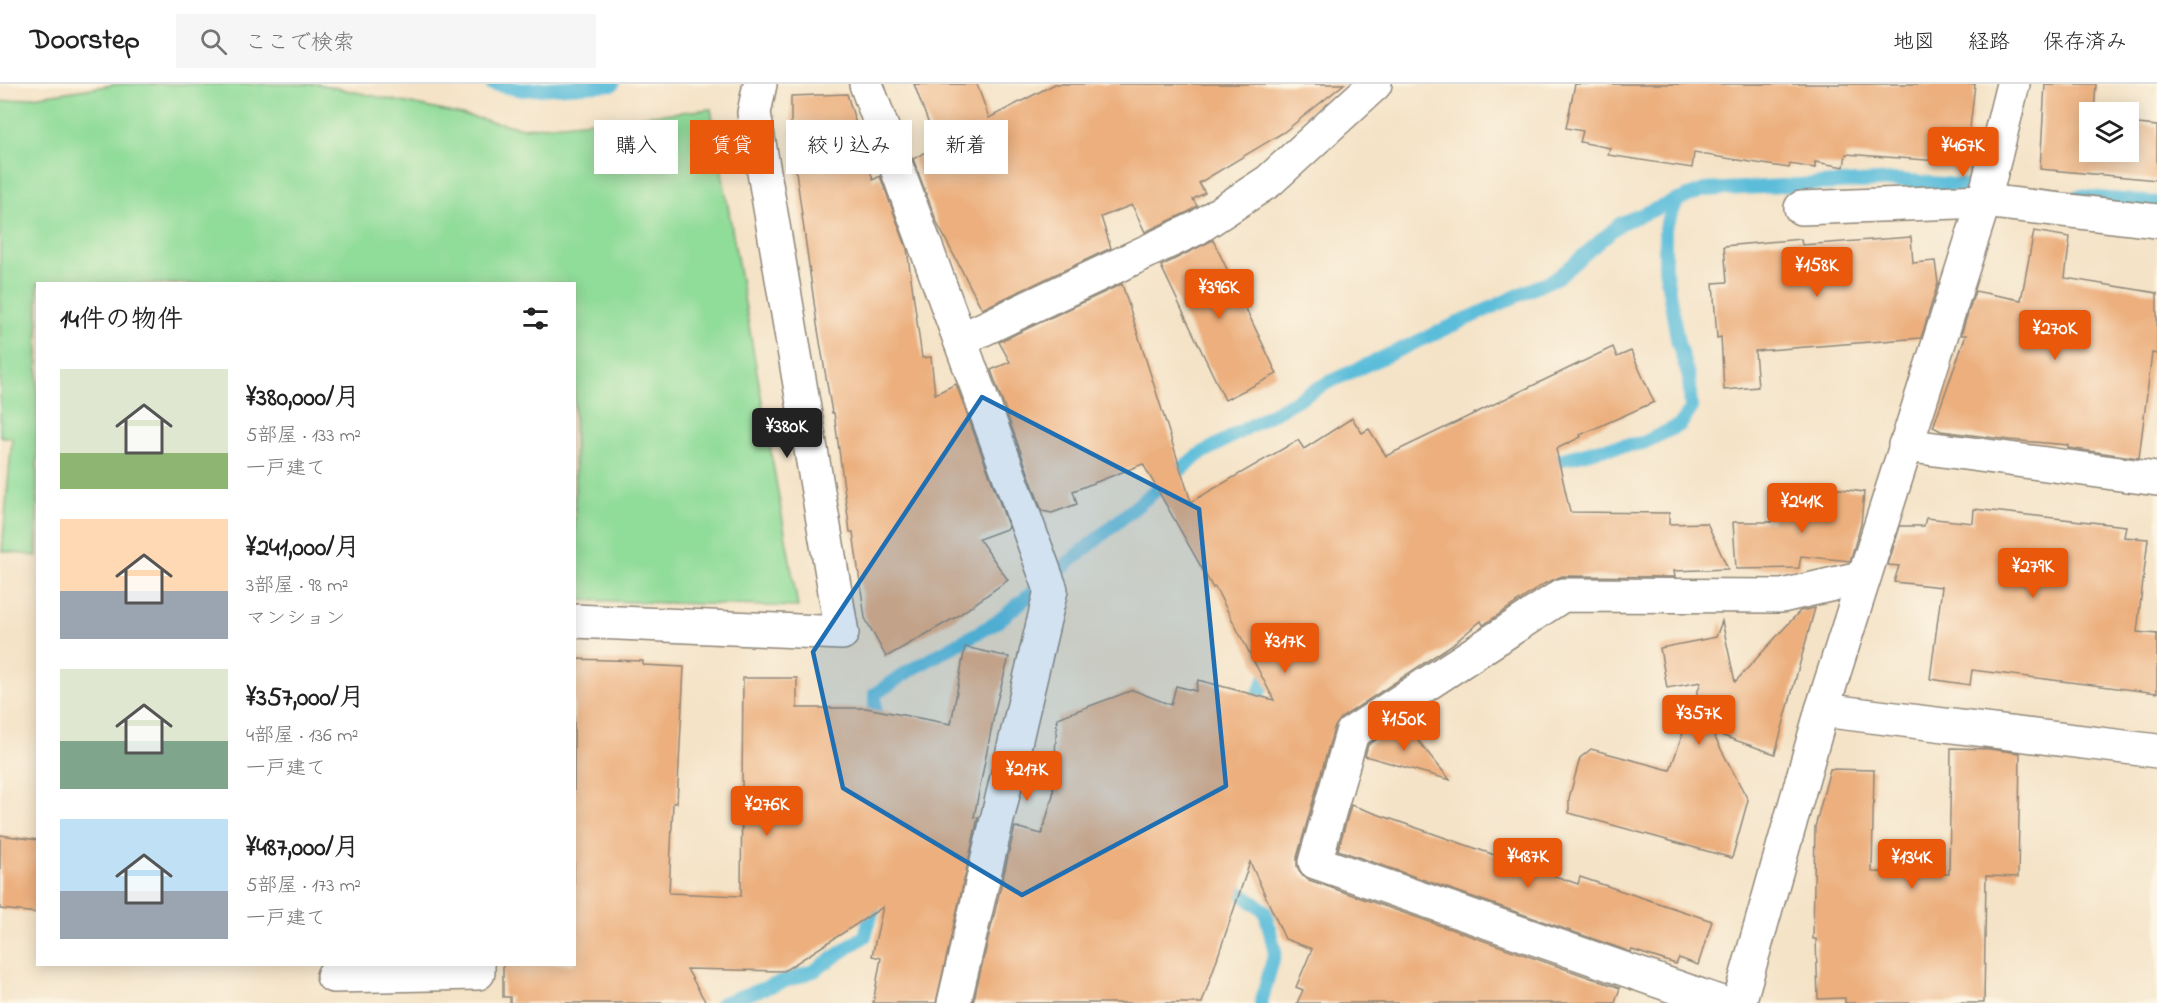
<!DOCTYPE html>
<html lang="ja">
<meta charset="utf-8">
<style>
:root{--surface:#fff;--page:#f6f6f6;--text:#222;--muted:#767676;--line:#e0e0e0;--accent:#ea580c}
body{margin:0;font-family:"Indie Flower","Klee One",sans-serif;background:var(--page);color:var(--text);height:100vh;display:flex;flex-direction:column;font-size:22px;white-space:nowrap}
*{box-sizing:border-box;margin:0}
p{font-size:20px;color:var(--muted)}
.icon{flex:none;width:33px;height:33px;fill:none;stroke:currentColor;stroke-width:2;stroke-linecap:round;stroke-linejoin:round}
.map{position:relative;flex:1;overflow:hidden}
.sheet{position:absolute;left:36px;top:198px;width:540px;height:684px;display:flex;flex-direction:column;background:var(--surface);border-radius:0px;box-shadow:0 3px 15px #0003}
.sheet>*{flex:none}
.guide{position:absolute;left:594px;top:36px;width:570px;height:54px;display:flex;gap:12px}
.buttons{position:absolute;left:2079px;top:18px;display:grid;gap:12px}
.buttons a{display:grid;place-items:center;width:60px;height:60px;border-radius:0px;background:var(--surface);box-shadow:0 3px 15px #0003;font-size:30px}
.price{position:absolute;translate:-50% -51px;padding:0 14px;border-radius:6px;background:var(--accent);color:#fff;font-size:20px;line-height:39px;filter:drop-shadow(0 2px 3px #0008)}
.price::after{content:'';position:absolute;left:50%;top:36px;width:18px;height:14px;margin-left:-9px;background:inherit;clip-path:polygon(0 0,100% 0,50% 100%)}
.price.active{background:#222;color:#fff}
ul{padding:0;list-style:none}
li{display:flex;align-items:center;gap:18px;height:150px;padding:0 24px}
li span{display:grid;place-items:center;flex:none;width:168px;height:120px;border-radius:0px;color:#555}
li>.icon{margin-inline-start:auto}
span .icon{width:72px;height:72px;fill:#fffc;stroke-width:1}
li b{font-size:26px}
h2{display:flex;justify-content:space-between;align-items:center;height:72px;padding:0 24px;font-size:26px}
.tag{padding:0 21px;border-radius:0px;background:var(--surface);box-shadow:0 3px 15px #0003;font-size:21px;line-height:54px}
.tag.active{background:var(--accent);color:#fff}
header{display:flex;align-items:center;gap:36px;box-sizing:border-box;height:84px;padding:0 30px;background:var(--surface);border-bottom:2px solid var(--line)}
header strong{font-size:28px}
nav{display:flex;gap:33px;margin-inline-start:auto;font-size:21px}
.search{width:420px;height:54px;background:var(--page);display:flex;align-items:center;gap:15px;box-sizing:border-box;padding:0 21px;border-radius:0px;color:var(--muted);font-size:22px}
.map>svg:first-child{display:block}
.green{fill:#90dc99;stroke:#5e8462;stroke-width:1.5}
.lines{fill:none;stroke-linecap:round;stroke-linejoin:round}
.stream{stroke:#5bbdda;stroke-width:14}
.building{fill:#ecaf7d}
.minor-casing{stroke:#908779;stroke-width:36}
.minor{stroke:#fff;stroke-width:33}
.marked{fill:#1f6fb2;fill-opacity:0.2;stroke:#1f6fb2;stroke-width:4.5;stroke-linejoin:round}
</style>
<header>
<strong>Doorstep</strong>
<div class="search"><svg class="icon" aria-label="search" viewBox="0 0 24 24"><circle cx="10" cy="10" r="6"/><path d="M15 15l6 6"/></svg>ここで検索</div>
<nav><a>地図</a><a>経路</a><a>保存済み</a></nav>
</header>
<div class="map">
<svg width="2157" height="919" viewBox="0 0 2157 919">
<rect width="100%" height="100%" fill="#fcf5e5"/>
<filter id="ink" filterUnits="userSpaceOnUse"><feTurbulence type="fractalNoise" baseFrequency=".0167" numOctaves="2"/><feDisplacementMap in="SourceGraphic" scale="12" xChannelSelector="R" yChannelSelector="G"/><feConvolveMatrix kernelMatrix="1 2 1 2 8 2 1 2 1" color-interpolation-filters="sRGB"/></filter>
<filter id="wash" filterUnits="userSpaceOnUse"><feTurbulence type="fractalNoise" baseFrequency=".008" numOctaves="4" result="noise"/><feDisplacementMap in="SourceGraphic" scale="24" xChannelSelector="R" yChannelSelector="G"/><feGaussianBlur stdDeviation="1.35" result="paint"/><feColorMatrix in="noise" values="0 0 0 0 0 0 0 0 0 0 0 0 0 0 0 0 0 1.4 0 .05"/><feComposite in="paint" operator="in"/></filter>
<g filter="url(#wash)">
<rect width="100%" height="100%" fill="#f4e3c7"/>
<polygon class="green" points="120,0 318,0 523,44 711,25 798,523 575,516 574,200 38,200 37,472 2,467 12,354 0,352 0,18"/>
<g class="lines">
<g class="stream">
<polyline points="492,0 522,6 613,0"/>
<polyline points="2078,112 2157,119"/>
<polyline points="1541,381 1601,365 1643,359 1680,341 1691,325 1689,294 1678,259 1665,184 1665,143 1678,116 1704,106 1897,96 1976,103"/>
<polyline points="1251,627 1266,593 1277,586"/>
<polyline points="875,642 875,610 909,587 997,538 1197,372 1325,300 1558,193 1621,139 1678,116"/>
<polyline points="1225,798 1265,827 1275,868 1261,919"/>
<polyline points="722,919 814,887 865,852 876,815"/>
</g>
</g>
<g id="blocks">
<g class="building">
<polygon points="914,0 977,0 989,34 1055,0 1344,0 1284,48 1199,99 1205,109 1193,115 1197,122 1188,128 1145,148 1132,121 1101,133 1111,164 982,225 938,141 913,75 937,62"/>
<polygon points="1575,0 1975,0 1966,79 1846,70 1844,83 1815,78 1815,84 1790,80 1789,84 1694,69 1692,84 1608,71 1610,64 1580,58 1583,47 1566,44"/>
<polygon points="2045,0 2096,0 2094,28 2090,28 2090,68 2128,68 2128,39 2157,42 2157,96 2040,85"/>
<polygon points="847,10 873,96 880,92 907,165 922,274 931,273 935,310 956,300 1009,444 979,455 1008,496 956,533 886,573 865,534 853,448 850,448 834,329 832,329 817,240 791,51 791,12"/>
<polygon points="2034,147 2070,153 2065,194 2157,209 2157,270 2152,269 2139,374 2068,364 2068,361 2010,356 1941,347 1933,343 1966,251 1961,251 1975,207 2021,216"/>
<polygon points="1911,153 1913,179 1935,177 1938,199 1921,254 1755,267 1758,303 1724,306 1721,253 1717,254 1713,199 1727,198 1724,162 1801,155 1802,161"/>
<polygon points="1213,156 1277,290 1225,316 1161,182"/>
<polygon points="1122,200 1191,418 1298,356 1304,365 1352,334 1362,349 1369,345 1386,372 1613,263 1617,273 1631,267 1654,318 1580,351 1581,353 1556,365 1570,428 1669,429 1669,440 1707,439 1728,485 1674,487 1675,493 1562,492 1544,500 1483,541 1481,537 1453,560 1341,634 1334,644 1297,773 1297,782 1301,790 1309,796 1620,904 1615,919 1297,919 1303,906 1296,903 1312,865 1285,855 1250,778 1202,919 973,919 1015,743 1042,750 1053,711 1057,634 1133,606 1171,621 1176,602 1196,607 1198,596 1274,616 1215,503 1213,504 1143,380 1073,407 1077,420 1052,429 1042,427 991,286 1010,278 999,258"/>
<polygon points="1825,403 1864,408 1861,440 1850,477 1801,472 1799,484 1736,485 1733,438 1772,438 1774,425 1823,430"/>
<polygon points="1974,425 2126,442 2124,453 2148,455 2137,548 2157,550 2157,609 1972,586 1970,601 1930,595 1942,503 1894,498 1899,482 1888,481 1900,442 1924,442 1926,434 1973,439"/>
<polygon points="1815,524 1775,670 1712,648 1748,716 1732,774 1569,729 1569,714 1580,674 1591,665 1670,686 1701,598 1667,604 1660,564 1716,553 1722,537 1735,598 1800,527"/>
<polygon points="965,563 1009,573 996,621 974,733 978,734 936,919 873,919 881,874 872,872 883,823 784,887 687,885 706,919 510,919 510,913 503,913 503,880 574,880 574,575 643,577 643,581 684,583 677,719 673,719 669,809 741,812 743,594 797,594 797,624 866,624 951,640"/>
<polygon points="1403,638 1450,696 1365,672 1368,661"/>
<polygon points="1951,664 1989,665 2020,669 2018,793 1986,792 1984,919 1845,919 1845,914 1818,915 1816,855 1813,855 1815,743 1830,685 1874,686 1872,788 1949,790"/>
<polygon points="1351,721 1578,800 1580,793 1712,837 1698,881 1679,874 1676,880 1632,866 1631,868 1338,766"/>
<polygon points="0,751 38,756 38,829 0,825"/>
</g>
</g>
</g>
<g filter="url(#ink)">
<use href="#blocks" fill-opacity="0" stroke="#908779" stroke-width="1.5"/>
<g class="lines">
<defs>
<g id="minor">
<polyline points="866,0 960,256 1197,144 1269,97 1375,0"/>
<polyline points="1801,124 1984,117 2157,137"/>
<polyline points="1905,361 2157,395"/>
<polyline points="574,537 842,549 754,29 760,0"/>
<polyline points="1822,626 2157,667"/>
<polyline points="333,892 478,889 478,880"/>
<polyline points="954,919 1051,506 960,256"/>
<polyline points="1722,919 1315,778 1352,649 1563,511 1782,512 1864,493"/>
<polyline points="1739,919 1822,626 1984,117 2013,0"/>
</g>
</defs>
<use href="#minor" class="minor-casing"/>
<use href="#minor" class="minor"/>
</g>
</g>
<path class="marked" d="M982,313L1199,425L1226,702L1022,811L843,704L813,568Z"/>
</svg>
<div class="buttons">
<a><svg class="icon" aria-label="layers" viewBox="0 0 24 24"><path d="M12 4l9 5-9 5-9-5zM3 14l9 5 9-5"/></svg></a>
</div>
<b class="price" style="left:1963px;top:94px">¥467K</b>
<b class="price" style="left:1817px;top:214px">¥158K</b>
<b class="price" style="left:1219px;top:236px">¥396K</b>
<b class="price" style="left:2055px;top:277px">¥270K</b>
<b class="price active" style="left:787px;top:375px">¥380K</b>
<b class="price" style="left:1802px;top:450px">¥241K</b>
<b class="price" style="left:2033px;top:515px">¥279K</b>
<b class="price" style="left:1285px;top:590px">¥317K</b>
<b class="price" style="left:1699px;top:662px">¥357K</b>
<b class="price" style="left:1404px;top:668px">¥150K</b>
<b class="price" style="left:1027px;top:718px">¥217K</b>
<b class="price" style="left:767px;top:753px">¥276K</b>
<b class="price" style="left:1528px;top:805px">¥487K</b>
<b class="price" style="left:1912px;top:806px">¥134K</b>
<div class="guide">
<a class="tag">購入</a>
<a class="tag active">賃貸</a>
<a class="tag">絞り込み</a>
<a class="tag">新着</a>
</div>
<section class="sheet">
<h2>14件の物件<svg class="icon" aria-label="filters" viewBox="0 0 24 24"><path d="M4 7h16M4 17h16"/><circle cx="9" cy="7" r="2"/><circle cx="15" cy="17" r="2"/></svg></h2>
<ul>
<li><span style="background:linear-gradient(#dfe7d0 70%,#8fb573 0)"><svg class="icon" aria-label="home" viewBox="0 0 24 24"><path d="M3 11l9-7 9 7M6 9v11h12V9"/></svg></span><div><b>¥380,000/月</b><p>5部屋 · 133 m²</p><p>一戸建て</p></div></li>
<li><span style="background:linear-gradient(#ffd9b3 60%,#9aa5b1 0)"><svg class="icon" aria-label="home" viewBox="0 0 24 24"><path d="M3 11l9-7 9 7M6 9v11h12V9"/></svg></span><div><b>¥241,000/月</b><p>3部屋 · 98 m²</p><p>マンション</p></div></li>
<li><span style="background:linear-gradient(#dfe7d0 60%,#7fa58c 0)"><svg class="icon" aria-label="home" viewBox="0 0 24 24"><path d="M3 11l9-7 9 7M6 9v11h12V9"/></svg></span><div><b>¥357,000/月</b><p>4部屋 · 136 m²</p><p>一戸建て</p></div></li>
<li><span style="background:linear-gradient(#bfe0f5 60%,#9aa5b1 0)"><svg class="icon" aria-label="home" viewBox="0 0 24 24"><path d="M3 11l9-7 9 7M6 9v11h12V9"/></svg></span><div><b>¥487,000/月</b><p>5部屋 · 173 m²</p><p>一戸建て</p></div></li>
</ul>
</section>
</div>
